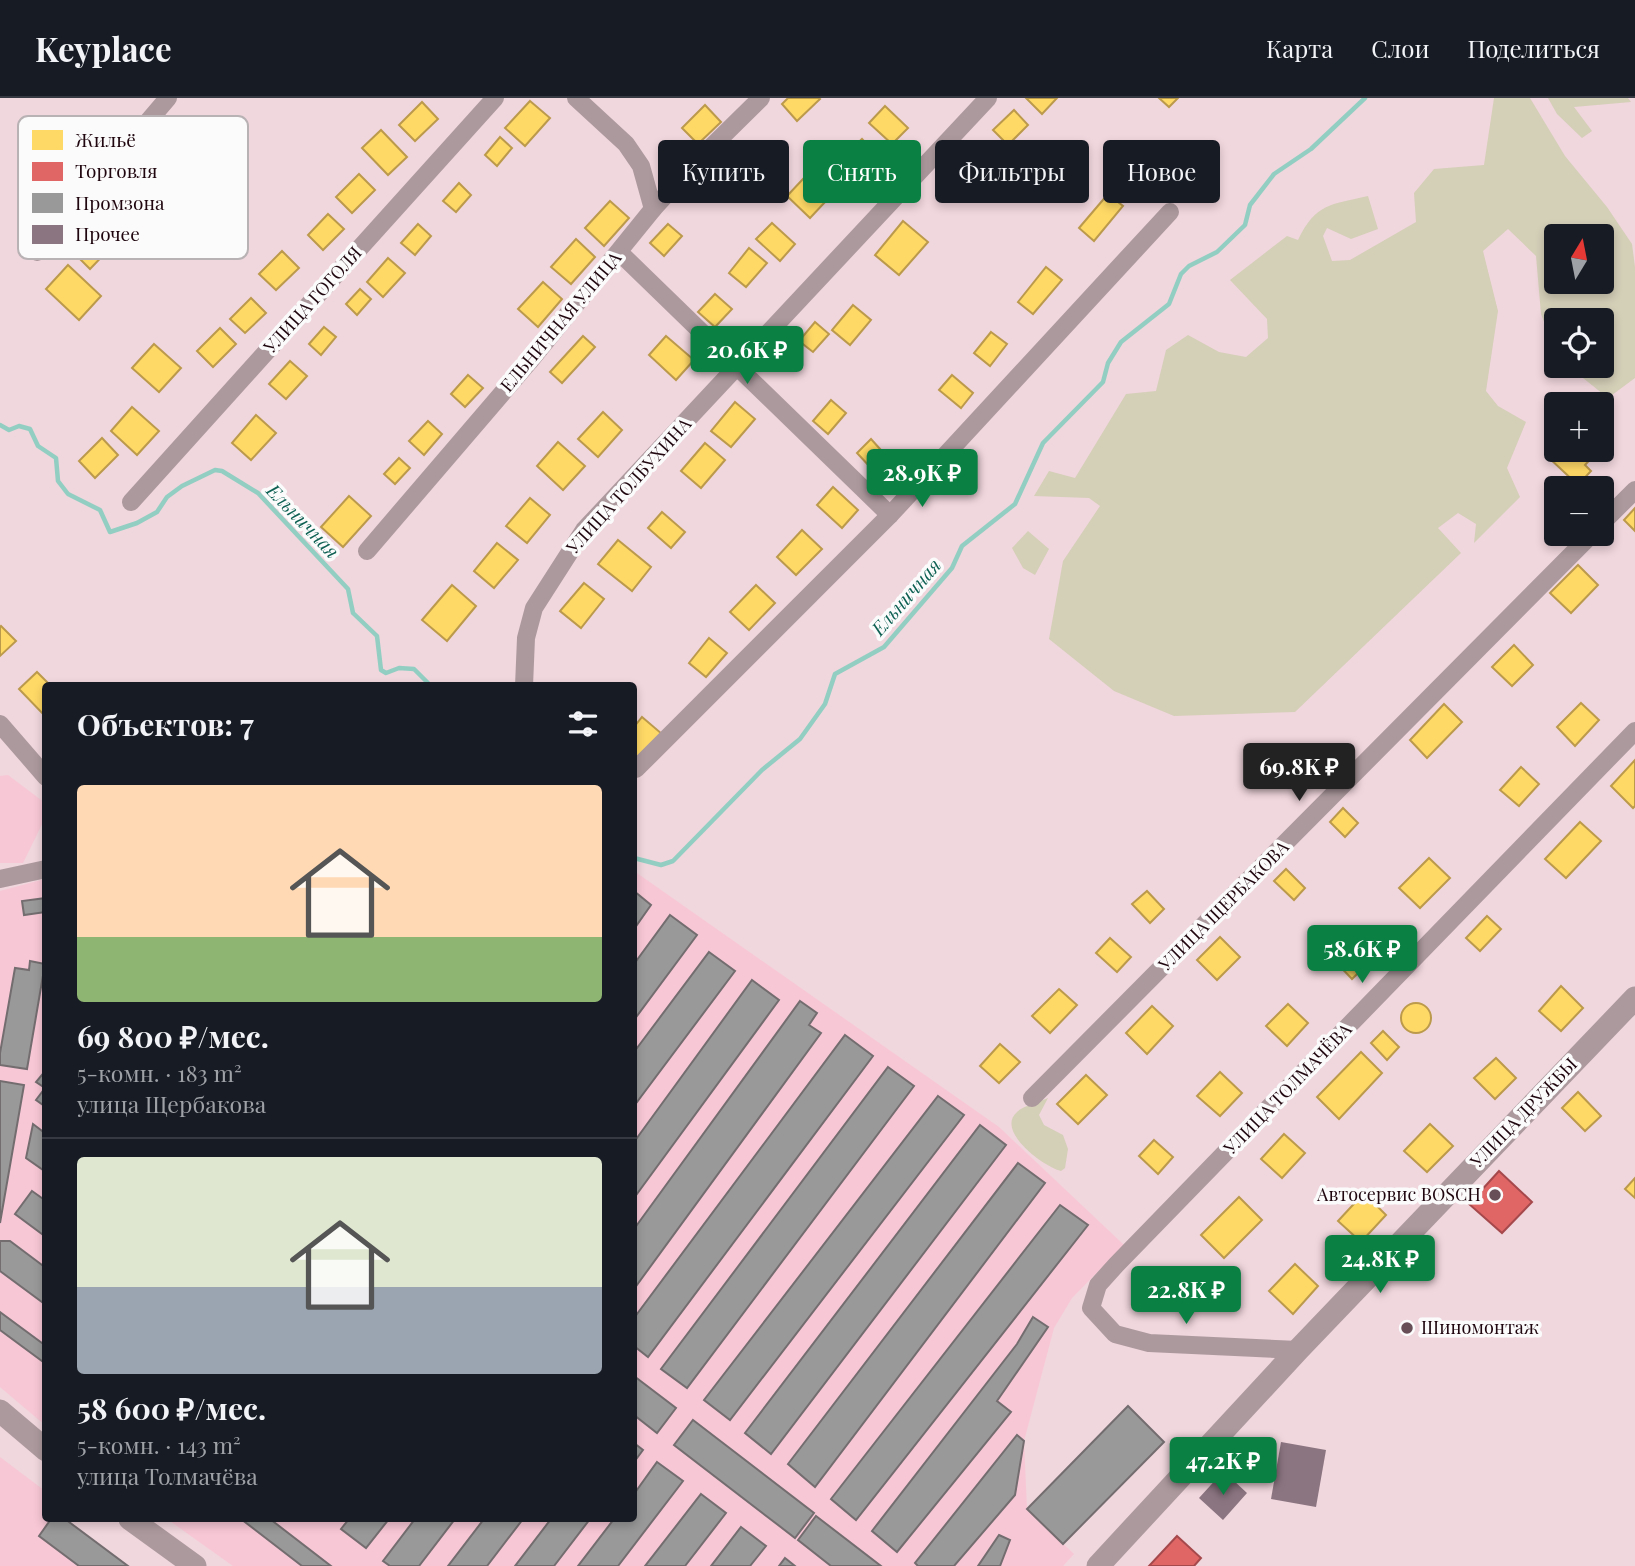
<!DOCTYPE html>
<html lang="ru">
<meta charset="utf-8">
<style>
:root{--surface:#171b24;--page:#20242c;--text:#f1f3f6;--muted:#9ea1a6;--line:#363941;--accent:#0b8043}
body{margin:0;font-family:"Playfair Display",serif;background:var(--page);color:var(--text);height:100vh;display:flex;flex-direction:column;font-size:26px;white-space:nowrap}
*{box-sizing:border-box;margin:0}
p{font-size:23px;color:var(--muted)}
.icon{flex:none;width:38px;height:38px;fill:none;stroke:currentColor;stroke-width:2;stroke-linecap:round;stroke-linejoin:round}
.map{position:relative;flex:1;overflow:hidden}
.panel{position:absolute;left:42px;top:584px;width:595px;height:840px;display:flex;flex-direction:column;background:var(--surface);border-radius:7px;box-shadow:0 4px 10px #0003}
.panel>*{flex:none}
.guide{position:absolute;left:658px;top:42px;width:665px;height:63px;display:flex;gap:14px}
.needle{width:46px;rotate:10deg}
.tools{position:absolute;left:1544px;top:126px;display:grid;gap:14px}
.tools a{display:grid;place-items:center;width:70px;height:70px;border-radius:7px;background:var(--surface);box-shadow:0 4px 10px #0003;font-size:35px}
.price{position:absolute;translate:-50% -60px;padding:0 16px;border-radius:7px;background:var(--accent);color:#fff;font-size:23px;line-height:46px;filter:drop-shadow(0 2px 4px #0008)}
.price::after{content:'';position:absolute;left:50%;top:42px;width:21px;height:16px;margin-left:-10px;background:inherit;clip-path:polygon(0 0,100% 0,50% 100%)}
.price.on{background:#222;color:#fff}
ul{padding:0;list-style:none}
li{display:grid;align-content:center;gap:14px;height:371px;padding:0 35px}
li+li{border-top:2px solid var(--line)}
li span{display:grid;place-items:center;height:217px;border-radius:7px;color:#555}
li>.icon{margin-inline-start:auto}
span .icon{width:126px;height:126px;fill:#fffc;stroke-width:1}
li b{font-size:30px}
h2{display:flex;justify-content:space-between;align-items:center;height:84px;padding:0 35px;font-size:30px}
.tag{padding:0 24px;border-radius:7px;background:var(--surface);box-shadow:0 4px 10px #0003;font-size:24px;line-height:63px}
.tag.on{background:var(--accent);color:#fff}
header{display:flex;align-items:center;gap:42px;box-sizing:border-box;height:98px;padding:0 35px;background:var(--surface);border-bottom:2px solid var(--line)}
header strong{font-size:33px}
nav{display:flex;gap:38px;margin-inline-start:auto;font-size:24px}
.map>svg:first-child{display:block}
.built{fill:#f8c7d6}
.green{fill:#d4cfb7;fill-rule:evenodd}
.homes{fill:#ffd966;stroke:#bc9a4c;stroke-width:2}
.shops{fill:#e06666;stroke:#a6494c;stroke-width:2}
.industry{fill:#999;stroke:#746d70;stroke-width:2}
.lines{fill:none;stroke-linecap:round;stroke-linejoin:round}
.stream{stroke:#92cec2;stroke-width:4.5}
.building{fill:#8b7580}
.minor{stroke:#ac999e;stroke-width:18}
.tertiary{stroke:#ac999e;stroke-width:23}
.poi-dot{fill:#684f57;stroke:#fbfbfb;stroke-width:2.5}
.labels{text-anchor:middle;stroke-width:7;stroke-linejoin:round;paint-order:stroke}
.street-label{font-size:18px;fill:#1f060f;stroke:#fbfbfb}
.poi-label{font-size:18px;fill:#1f060f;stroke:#fbfbfb;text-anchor:end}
.water-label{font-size:19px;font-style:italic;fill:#0e6053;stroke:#fbfbfb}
.key{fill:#fbfbfb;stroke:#b9b2b4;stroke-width:2}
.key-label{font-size:19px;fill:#1f060f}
</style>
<header>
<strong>Keyplace</strong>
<nav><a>Карта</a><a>Слои</a><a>Поделиться</a></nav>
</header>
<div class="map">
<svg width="1635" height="1468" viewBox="0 0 1635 1468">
<rect width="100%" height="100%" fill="#f0d6dd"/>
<g class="built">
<polygon points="8,677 45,705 45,720 23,765 0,765 0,678"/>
<polygon points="634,773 999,1029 1124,1147 1072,1200 1054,1230 1024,1343 1027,1411 1074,1456 1063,1468 233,1468 167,1421 634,1421"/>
<polygon points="45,781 45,1327 0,1289 0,793"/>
<polygon points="0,1359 45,1393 46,1421 65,1421 128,1468 0,1468"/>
</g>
<g class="green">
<path d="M1494,0H1530L1565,58L1607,109L1632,146L1635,169V280L1608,300L1568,268H1601V222H1556V254L1541,216L1536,158L1508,131L1483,153L1498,213L1486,293L1498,308L1526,324L1507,370L1520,399L1474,445L1476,426L1458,415L1438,430L1461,455L1295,614L1174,618L1114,593L1049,541L1063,463L1100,408L1089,400L1034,398L1049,373L1075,380L1126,296L1156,293L1166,252L1188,237L1219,254L1246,259L1268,240L1267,221L1230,182L1287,138L1298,142C1316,105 1330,107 1368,98L1378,131L1351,141L1327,130L1323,138L1332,163L1350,162L1416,124L1414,95L1434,71L1484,67ZM1556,138H1601V184H1556Z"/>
<polygon points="1548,0 1628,0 1631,4 1574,9 1592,33 1582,40 1557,16"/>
<polygon points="1028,433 1049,451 1035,477 1023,470 1012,450"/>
<path d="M1048,1000L1039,1017L1044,1027L1063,1037L1068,1051L1065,1070L1061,1073C1044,1069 995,1033 1017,1014C1023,1008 1039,1004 1048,1000Z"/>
</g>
<g class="homes">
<polygon points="788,0 819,0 820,1 797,23 782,6"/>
<polygon points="1026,0 1057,0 1042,16"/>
<polygon points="1159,0 1178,0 1169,9"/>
<polygon points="530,3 550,20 525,48 505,30"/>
<polygon points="422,4 438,21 415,43 399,27"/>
<polygon points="705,7 721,24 698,46 682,30"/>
<polygon points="885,8 908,30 892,46 869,25"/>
<polygon points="1014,12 1028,27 1008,47 993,32"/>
<polygon points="381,32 407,59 388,77 362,50"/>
<polygon points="500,39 512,50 497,68 485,57"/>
<polygon points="862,41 877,57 855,79 839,63"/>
<polygon points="965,58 983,73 971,86 955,70"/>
<polygon points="1131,67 1145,81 1127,101 1112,88"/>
<polygon points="359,76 375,92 352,115 336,99"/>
<polygon points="803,81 826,103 810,120 787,98"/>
<polygon points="459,85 471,97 456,114 443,103"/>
<polygon points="1108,96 1123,108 1094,143 1079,130"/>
<polygon points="610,103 629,120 604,148 585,130"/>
<polygon points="328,116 344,131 323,152 308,137"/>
<polygon points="903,123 928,144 899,177 875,157"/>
<polygon points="772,125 795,146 780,163 756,141"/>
<polygon points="418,126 431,138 415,157 401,145"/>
<polygon points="668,126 682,138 664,158 650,145"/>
<polygon points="96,132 112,148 90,171 73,154"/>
<polygon points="576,141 595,159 571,186 551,169"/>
<polygon points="749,150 767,165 746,189 729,175"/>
<polygon points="282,153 299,170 276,192 259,176"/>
<polygon points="388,160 405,175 383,199 367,184"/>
<polygon points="68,167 101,198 79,222 46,191"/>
<polygon points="1046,169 1062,182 1033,216 1018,204"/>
<polygon points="543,184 562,201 538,229 518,211"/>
<polygon points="360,191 371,201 357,217 346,206"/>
<polygon points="715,196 732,211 715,229 698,214"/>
<polygon points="251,200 266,215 245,235 230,221"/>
<polygon points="853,207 871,222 850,247 832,232"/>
<polygon points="815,224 829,236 813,254 799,243"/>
<polygon points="324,229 336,239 321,257 309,246"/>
<polygon points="220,230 236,246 213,269 197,253"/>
<polygon points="991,234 1007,246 990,268 974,255"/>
<polygon points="583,238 595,249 562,285 550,274"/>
<polygon points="666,238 694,262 676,282 649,257"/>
<polygon points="154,246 181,270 159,294 132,270"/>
<polygon points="290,263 307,278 286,301 269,286"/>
<polygon points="468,277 483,290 465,309 451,296"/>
<polygon points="952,277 973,295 961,310 939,292"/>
<polygon points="831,302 846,315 828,336 813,323"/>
<polygon points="735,304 755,321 731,349 711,333"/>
<polygon points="132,309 159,333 137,357 111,333"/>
<polygon points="603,314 622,332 598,359 578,341"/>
<polygon points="256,317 276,335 251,362 232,345"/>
<polygon points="428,323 442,336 424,357 409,343"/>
<polygon points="102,340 118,357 95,380 79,363"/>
<polygon points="871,341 899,372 885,385 857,355"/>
<polygon points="558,344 585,368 563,392 537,368"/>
<polygon points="705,345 725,362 701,390 681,373"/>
<polygon points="1556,351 1590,352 1595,356 1585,367 1591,373 1578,387 1548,359"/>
<polygon points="399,360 410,370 395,386 384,376"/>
<polygon points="833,389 858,412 842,430 817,407"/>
<polygon points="349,398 371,418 343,449 321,429"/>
<polygon points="530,400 550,417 527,445 506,428"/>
<polygon points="1635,410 1635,433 1624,422"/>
<polygon points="662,414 685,434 671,450 648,430"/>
<polygon points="802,432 822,451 796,477 777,459"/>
<polygon points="618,442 651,469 632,493 598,466"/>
<polygon points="497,445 518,462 494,490 474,473"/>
<polygon points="1578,467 1598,487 1571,515 1550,495"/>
<polygon points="584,485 604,501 581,530 560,513"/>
<polygon points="452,487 476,508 447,543 422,522"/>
<polygon points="756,487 775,505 749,532 730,514"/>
<polygon points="1,528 16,543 0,558 0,529"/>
<polygon points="709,540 727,555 706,579 689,565"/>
<polygon points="1514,547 1533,567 1512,588 1492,569"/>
<polygon points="37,574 51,588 46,588 44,617 19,591"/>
<polygon points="1581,605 1599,622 1575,648 1557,629"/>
<polygon points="1444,606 1462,624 1427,660 1410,642"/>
<polygon points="642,619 662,636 638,665 634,661 634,629"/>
<polygon points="1635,662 1635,708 1633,710 1611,688"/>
<polygon points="1521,669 1539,686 1519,708 1500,692"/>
<polygon points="1343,710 1358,725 1345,739 1330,724"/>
<polygon points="1580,724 1601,743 1566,780 1545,761"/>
<polygon points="1429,760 1450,780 1420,810 1399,790"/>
<polygon points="1286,771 1305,790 1294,802 1274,783"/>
<polygon points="1147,793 1164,811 1150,825 1132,806"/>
<polygon points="1487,818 1501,831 1480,853 1466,840"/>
<polygon points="1360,830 1382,852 1352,881 1331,859"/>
<polygon points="1220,839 1240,859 1217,882 1197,862"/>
<polygon points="1110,840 1131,859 1117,874 1096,855"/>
<polygon points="1561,888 1583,910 1561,933 1539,913"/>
<polygon points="1059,891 1077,907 1050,935 1032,918"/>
<circle cx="1416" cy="920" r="15"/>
<polygon points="1288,906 1308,925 1287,948 1266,928"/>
<polygon points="1152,908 1173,928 1147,956 1126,935"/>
<polygon points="1383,933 1399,949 1387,962 1371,945"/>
<polygon points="1000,946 1020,964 999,985 980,968"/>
<polygon points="1361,954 1382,975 1339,1021 1317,999"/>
<polygon points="1496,960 1516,980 1495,1001 1474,980"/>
<polygon points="1220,974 1242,995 1220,1018 1197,998"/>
<polygon points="1086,977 1107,997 1078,1026 1057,1006"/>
<polygon points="1578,994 1601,1018 1585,1033 1562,1010"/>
<polygon points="1430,1026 1453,1048 1427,1074 1404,1053"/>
<polygon points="1284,1036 1305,1055 1282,1080 1261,1061"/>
<polygon points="1154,1042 1173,1059 1158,1076 1139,1058"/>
<polygon points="1635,1080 1635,1100 1625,1091"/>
<polygon points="1364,1095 1386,1117 1361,1144 1338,1123"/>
<polygon points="1239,1099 1262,1122 1224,1160 1201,1137"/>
<polygon points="1295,1166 1318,1188 1293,1216 1269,1193"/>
</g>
<g class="shops">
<polygon points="1499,1073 1532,1104 1502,1135 1469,1106"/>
<polygon points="1177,1438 1201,1460 1194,1468 1149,1468"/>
</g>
<g class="industry">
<polygon points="634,793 651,807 634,831"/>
<polygon points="46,800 46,814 24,817 22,803"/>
<polygon points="670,817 697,837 634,922 634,866"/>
<polygon points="709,854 735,873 634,1008 634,954"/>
<polygon points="30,863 45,866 27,971 0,967 0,955 15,870 29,872"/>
<polygon points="752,882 779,902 634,1100 634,1044"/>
<polygon points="800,903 817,915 809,927 821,935 634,1191 634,1131"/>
<polygon points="845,937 873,958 648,1259 634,1248 634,1220"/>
<polygon points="888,969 914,988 687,1290 661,1271"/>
<polygon points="46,972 46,1009 36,1002 45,990 36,984"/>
<polygon points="0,983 24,987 0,1125"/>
<polygon points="938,998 964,1017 730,1322 704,1302"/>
<polygon points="33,1026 46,1036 46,1074 26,1060"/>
<polygon points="980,1027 1006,1047 771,1356 745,1335"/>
<polygon points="1018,1065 1045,1085 815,1389 788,1366"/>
<polygon points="32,1093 46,1103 46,1139 15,1116"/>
<polygon points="1060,1107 1088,1127 856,1422 831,1401"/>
<polygon points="0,1143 10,1143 46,1170 46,1207 0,1173"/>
<polygon points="0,1214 46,1248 46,1266 0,1232"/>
<polygon points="1033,1219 1048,1229 997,1303 1011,1314 897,1454 872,1433 1017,1246"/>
<polygon points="634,1278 676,1310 657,1335 634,1317"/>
<polygon points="1128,1308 1164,1344 1063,1446 1027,1411"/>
<polygon points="693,1322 814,1415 795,1440 674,1347"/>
<polygon points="1017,1337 1024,1343 1015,1397 954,1468 918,1468 915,1465"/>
<polygon points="634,1345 643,1352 634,1364"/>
<polygon points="657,1364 683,1383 618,1468 578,1468 614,1421 634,1421 634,1396"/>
<polygon points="701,1396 726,1415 685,1468 645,1468"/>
<polygon points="816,1418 881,1468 831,1468 798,1442"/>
<polygon points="51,1421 65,1421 128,1468 79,1468 39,1438"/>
<polygon points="241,1421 270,1421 331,1468 302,1468"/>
<polygon points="349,1421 389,1421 366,1450 341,1431"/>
<polygon points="415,1421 455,1421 419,1468 390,1468 383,1463"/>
<polygon points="484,1421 523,1421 487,1468 448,1468"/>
<polygon points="551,1421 590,1421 554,1468 515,1468"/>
<polygon points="741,1429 766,1448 750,1468 711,1468"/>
<polygon points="999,1437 1010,1442 1000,1468 978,1468"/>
<polygon points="785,1460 795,1468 779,1468"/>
</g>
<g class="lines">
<g class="stream">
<polyline points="0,327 9,332 19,328 30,331 38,348 56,360 58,383 68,396 100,412 110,434 137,425 157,414 167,399 182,388 215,372 222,373 258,395 348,491 353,515 377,538 381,572 386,575 399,570 414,571 431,588"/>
<polyline points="634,760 661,767 673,763 762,672 800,641 825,606 835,576 884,549 952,470 962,448 1015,406 1043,345 1103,284 1108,265 1121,244 1169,206 1181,176 1189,168 1217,154 1245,127 1250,107 1274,76 1311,51 1365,0"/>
</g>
</g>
<g class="building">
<polygon points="1281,1344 1326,1352 1316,1409 1271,1401"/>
<polygon points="1220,1377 1229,1386 1233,1382 1247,1395 1223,1422 1199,1400"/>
</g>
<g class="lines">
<g class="minor">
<polyline points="576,0 626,46 641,68 653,111"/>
<polyline points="37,154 168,0"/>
<polyline points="619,154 890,417"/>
<polyline points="131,404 495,0"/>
<polyline points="1601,426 1635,392"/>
<polyline points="367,453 529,264 653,111 691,69 761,0"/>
<polyline points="524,588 526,540 534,510 584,432 988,0"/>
<polyline points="0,626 46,679"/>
<polyline points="636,671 890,417 1170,114"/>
<polyline points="0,781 46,771"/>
<polyline points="1032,1000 1592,436"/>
<polyline points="1298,1252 1149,1245 1115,1236 1091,1210 1098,1187 1116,1167 1635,633"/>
</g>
<g class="tertiary">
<polyline points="0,1313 46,1352"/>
<polyline points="130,1421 195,1468"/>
<polyline points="1098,1468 1298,1252 1635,900"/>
</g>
</g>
<g class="poi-dot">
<circle cx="1495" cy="1097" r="7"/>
<circle cx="1407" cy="1230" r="7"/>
</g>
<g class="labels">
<g class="street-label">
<text transform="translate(313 202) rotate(-48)" y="6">УЛИЦА ГОГОЛЯ</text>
<text transform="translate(561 224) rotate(-50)" y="6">ЕЛЬНИЧНАЯ УЛИЦА</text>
<text transform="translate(629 388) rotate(-48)" y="6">УЛИЦА ТОЛБУХИНА</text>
<text transform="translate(1224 808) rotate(-45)" y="6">УЛИЦА ЩЕРБАКОВА</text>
<text transform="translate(1288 991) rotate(-46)" y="6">УЛИЦА ТОЛМАЧЁВА</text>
<text transform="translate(1524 1015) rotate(-46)" y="6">УЛИЦА ДРУЖБЫ</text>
</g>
<g class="poi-label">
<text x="1481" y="1103">Автосервис BOSCH</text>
<text x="1421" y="1236" text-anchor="start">Шиномонтаж</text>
</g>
<g class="water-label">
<text transform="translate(303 423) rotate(46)" y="7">Ельничная</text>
<text transform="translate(906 499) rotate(-49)" y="7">Ельничная</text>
</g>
</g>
<rect x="18" y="18" width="230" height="143" rx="10" class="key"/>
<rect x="32" y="32" width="31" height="20" fill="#ffd966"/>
<rect x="32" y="64" width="31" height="19" fill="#e06666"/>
<rect x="32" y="95" width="31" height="20" fill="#999"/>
<rect x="32" y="127" width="31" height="19" fill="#8b7580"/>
<g class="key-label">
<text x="75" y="49">Жильё</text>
<text x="75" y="80">Торговля</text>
<text x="75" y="112">Промзона</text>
<text x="75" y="143">Прочее</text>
</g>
</svg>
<div class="tools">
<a><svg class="needle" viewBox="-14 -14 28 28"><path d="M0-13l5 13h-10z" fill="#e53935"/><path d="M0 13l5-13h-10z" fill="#9ea1a6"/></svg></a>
<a><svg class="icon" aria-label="locate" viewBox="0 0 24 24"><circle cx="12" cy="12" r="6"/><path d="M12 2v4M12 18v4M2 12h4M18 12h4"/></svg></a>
<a>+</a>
<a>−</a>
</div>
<b class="price" style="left:747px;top:288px">20.6K ₽</b>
<b class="price" style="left:922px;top:411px">28.9K ₽</b>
<b class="price on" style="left:1299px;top:705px">69.8K ₽</b>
<b class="price" style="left:1362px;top:887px">58.6K ₽</b>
<b class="price" style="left:1380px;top:1197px">24.8K ₽</b>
<b class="price" style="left:1186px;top:1228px">22.8K ₽</b>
<b class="price" style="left:1223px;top:1399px">47.2K ₽</b>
<div class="guide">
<a class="tag">Купить</a>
<a class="tag on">Снять</a>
<a class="tag">Фильтры</a>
<a class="tag">Новое</a>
</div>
<section class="panel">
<h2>Объектов: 7<svg class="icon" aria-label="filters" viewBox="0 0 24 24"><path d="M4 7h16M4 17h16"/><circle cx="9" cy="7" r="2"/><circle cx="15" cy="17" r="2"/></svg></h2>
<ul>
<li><span style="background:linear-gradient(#ffd9b3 70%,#8fb573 0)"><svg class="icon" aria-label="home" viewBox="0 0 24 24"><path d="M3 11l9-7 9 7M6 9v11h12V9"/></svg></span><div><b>69 800 ₽/мес.</b><p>5-комн. · 183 m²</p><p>улица Щербакова</p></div></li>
<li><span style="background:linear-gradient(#dfe7d0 60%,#9aa5b1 0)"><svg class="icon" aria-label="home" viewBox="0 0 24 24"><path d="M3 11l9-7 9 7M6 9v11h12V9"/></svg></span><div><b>58 600 ₽/мес.</b><p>5-комн. · 143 m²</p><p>улица Толмачёва</p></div></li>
</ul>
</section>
</div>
